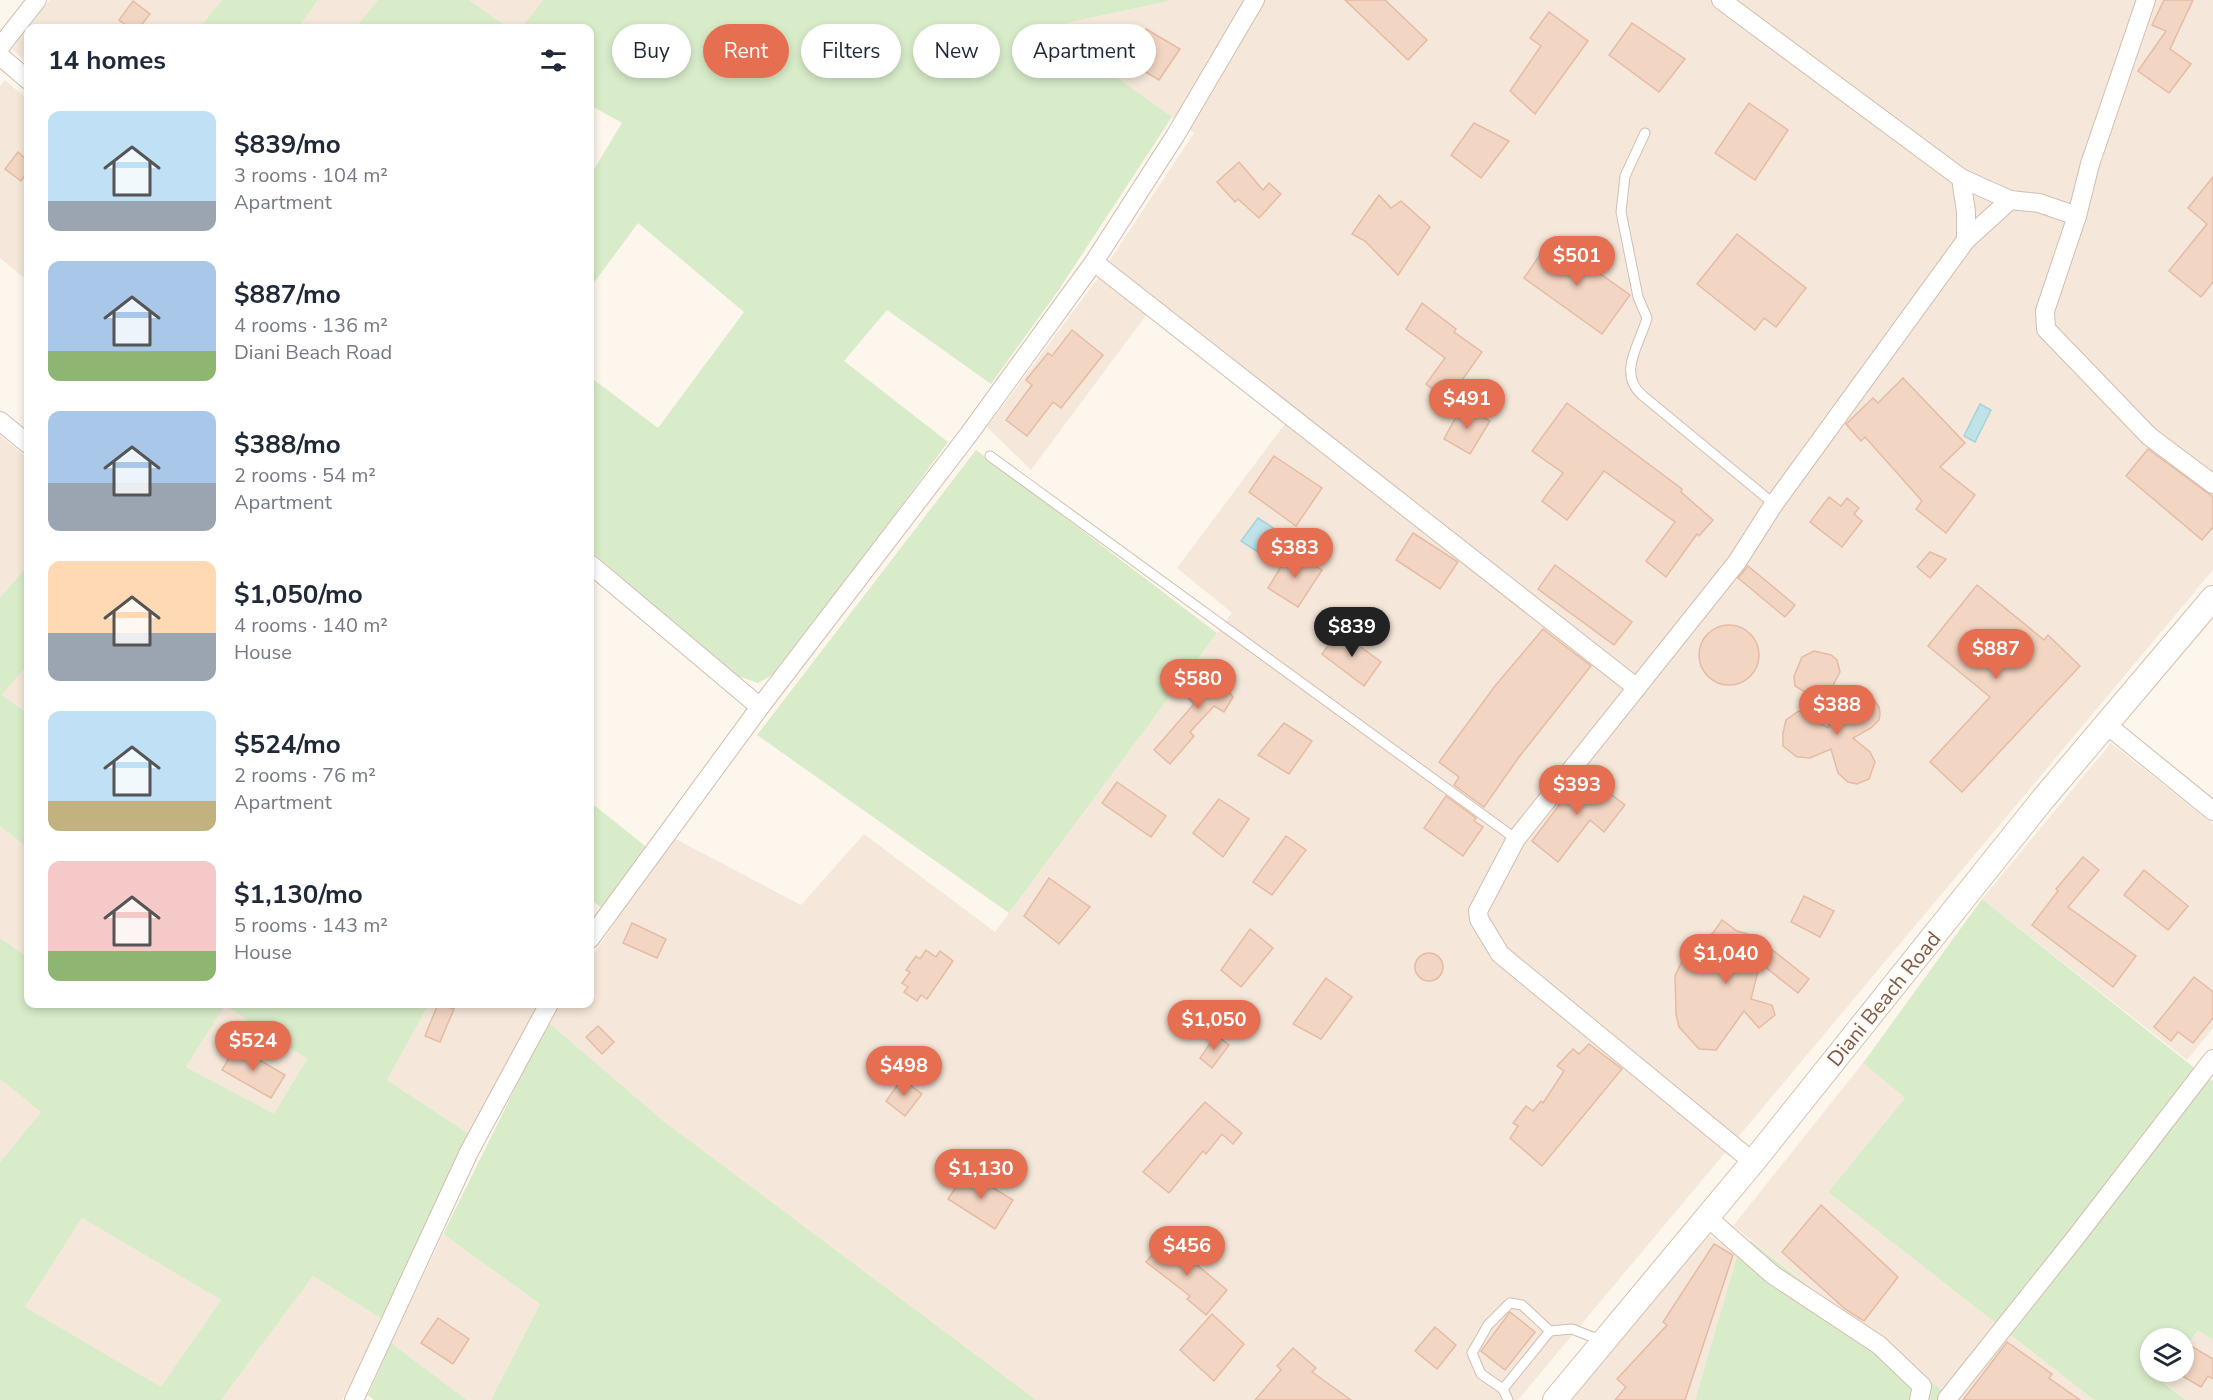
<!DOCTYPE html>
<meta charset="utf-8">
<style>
:root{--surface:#fff;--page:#f2f2f3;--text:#1f2937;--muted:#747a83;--accent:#e76f51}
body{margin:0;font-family:"Nunito Sans",sans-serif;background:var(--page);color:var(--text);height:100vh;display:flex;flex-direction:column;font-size:22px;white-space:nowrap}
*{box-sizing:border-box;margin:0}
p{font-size:20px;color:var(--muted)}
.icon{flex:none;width:33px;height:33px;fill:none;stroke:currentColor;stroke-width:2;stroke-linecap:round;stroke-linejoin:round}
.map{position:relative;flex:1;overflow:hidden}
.drawer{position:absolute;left:24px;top:24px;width:570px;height:984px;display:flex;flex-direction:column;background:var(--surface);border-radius:12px;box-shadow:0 3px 9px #0003}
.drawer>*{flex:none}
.guide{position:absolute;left:612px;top:24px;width:570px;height:54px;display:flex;gap:12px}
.tools{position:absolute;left:2140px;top:1328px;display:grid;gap:12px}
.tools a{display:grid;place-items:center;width:54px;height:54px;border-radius:50%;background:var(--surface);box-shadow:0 3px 9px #0003;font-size:30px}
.price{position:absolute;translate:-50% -51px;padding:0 14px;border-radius:21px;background:var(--accent);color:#fff;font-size:20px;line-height:39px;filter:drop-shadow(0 2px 3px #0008)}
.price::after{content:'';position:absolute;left:50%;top:36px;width:18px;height:14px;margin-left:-9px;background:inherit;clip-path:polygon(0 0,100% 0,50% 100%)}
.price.on{background:#222;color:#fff}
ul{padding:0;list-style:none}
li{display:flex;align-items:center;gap:18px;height:150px;padding:0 24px}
li span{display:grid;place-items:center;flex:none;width:168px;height:120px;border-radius:12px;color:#555}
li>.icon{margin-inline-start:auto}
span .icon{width:72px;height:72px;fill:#fffc;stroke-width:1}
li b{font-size:26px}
h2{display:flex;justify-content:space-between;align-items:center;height:72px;padding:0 24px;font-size:26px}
.pill{padding:0 21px;border-radius:27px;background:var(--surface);box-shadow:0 3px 9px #0003;font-size:21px;line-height:54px}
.pill.on{background:var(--accent);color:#fff}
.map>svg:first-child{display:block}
.residential{fill:#f5e8da}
.green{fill:#d8ecc9;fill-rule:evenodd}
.water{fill:#bfe3e8;stroke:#a5d3da;stroke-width:1.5}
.building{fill:#f3d5c3;stroke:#e6bba3;stroke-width:1.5}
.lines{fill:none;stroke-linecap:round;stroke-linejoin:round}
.service-casing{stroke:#d1beb0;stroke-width:11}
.minor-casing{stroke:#d1beb0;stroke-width:20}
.secondary-casing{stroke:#d6c0b0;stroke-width:26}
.service{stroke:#fff;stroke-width:9}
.minor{stroke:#fff;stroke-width:18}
.secondary{stroke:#fff;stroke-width:24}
.labels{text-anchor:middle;stroke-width:4.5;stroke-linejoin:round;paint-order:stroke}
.street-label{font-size:21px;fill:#7a5c4d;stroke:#fffaf3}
</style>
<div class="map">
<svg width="2213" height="1400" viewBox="0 0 2213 1400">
<rect width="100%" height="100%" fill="#fdf6ec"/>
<g class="residential">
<polygon points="50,0 222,0 199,28 28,28 28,64 12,49"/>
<polygon points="318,0 378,0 355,28 308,28 301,23"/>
<polygon points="469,0 543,0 521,28 509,28"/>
<polygon points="1173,0 2213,0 2213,570 1518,1400 1036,1400 662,1120 548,1022 560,1004 590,1004 590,960 672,837 801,905 864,834 995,932 1232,613 1177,568 1287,421 1150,310 1031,470 987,427 1101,274 1194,133 1068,42 1067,23"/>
<polygon points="5,80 28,100 28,281 0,258 0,87"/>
<polygon points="0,435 28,459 28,565 0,598"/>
<polygon points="28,664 28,714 2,695"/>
<polygon points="2111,743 2213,824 2213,1028 2187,1060 1982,899"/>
<polygon points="0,826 28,848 28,957 0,938"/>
<polygon points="225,1004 307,1059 274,1115 186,1067"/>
<polygon points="429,1004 541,1004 469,1134 387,1080"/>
<polygon points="1863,1063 1905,1098 1828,1192 2094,1400 1955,1400 1733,1226"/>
<polygon points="0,1079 41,1112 0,1162"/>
<polygon points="82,1218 221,1300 161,1388 25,1307"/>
<polygon points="443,1234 540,1304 491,1400 467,1400 391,1343"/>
<polygon points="1708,1235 1738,1253 1695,1400 1569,1400"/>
<polygon points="313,1276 382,1319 342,1400 221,1400"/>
<polygon points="2199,1329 2213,1340 2213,1400 2186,1400 2164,1382 2171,1371 2184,1371 2184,1351"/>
</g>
<g class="green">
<polygon points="222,0 318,0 301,23 308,28 199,28"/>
<polygon points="378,0 469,0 509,28 355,28"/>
<polygon points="543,0 1173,0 1067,23 1068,42 1172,117 1060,288 991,384 887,310 844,361 948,442 781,670 758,683 732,674 590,550 590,377 658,428 744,312 638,223 590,288 590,176 622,123 590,105 590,28 521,28"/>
<polygon points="976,450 1217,633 1009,913 757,735"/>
<polygon points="28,565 28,664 2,695 28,714 28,848 0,826 0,598"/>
<polygon points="590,802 649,849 602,908 590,899"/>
<polygon points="1982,899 2211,1081 2213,1079 2213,1340 2198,1330 2184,1351 2184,1338 2151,1338 2151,1371 2171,1371 2164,1383 2186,1400 2094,1400 1828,1192 1905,1098 1863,1063"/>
<path d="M0,938L28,957V1004H429L387,1080L469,1134L382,1319L313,1276L221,1400H0V1162L41,1112L0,1079ZM225,1005L307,1059L274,1114L186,1067ZM82,1218L221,1300L161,1387L25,1307Z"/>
<polygon points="548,1022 662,1120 1036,1400 491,1400 540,1304 443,1234"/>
<polygon points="1751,1241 1955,1400 1695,1400 1738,1253"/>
<polygon points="391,1343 467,1400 374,1400 368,1395"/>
</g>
<g class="water">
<polygon points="1980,404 1991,410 1975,442 1964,436"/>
<polygon points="1258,518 1284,535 1267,558 1241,541"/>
</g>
<g class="building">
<polygon points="1345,0 1385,0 1427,40 1408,60"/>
<polygon points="2164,0 2193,0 2170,49 2191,64 2169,93 2138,71 2166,31 2152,25"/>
<polygon points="133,1 150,14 139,28 130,28 119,20"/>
<polygon points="1549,12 1588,41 1535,114 1510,91 1541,46 1530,38"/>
<polygon points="1632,23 1685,59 1659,92 1609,55"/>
<polygon points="1146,29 1180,49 1159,80 1127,61"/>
<polygon points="1749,103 1788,130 1755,180 1715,153"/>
<polygon points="1474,123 1509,141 1481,178 1451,155"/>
<polygon points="18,152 28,161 28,171 21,181 5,169"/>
<polygon points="1239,162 1263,190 1269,183 1281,194 1259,218 1238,199 1235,202 1217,182"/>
<polygon points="2213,177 2213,282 2201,297 2169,271 2207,224 2188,208"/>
<polygon points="1379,195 1391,208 1401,201 1430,227 1398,275 1365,241 1352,234"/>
<polygon points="1737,234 1806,288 1776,327 1764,318 1755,330 1697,284"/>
<polygon points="1551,239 1630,295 1602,334 1524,278"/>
<polygon points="1422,303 1456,329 1454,332 1482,352 1448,400 1426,384 1445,358 1406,329"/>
<polygon points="1072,330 1103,355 1061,408 1053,402 1027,436 1006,420 1032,385 1026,380 1048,353 1052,356"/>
<polygon points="1903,378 1965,443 1940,467 1975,495 1946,533 1916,509 1922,501 1865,437 1861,441 1846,424 1873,398 1878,403"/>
<polygon points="1567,403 1682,489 1681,492 1713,520 1699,536 1697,534 1666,577 1646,561 1675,522 1604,471 1567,520 1542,501 1563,473 1532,451"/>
<polygon points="1462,406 1490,421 1470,454 1444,439"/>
<polygon points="2148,449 2213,497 2213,527 2202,540 2126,476"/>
<polygon points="1274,456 1322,488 1296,526 1249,492"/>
<polygon points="1829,497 1841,506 1847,498 1859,508 1854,514 1862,521 1842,547 1810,522"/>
<polygon points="1413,533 1458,562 1440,589 1396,560"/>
<polygon points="1291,550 1322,570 1298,607 1268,588"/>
<polygon points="1930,552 1946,559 1930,578 1917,567"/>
<polygon points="1555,565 1632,622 1614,645 1538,589"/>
<polygon points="1748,566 1795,605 1785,617 1738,578"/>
<polygon points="1977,585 2044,640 2048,635 2080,666 1962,792 1930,762 1990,697 1928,646"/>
<circle cx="1729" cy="655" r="30"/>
<polygon points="1543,629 1591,666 1519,757 1484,807 1454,785 1459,777 1439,762 1495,686"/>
<polygon points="1339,631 1381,662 1364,686 1322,654"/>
<polygon points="1814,651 1831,655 1837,660 1840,672 1831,689 1808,694 1795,686 1794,676 1802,657"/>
<polygon points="1210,664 1235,676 1226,688 1233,697 1224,712 1214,706 1190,732 1194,736 1170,764 1154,750 1194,704 1186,696"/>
<polygon points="1858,692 1872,697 1879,707 1880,714 1879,720 1871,728 1853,738 1870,752 1875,762 1869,779 1857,784 1848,782 1838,773 1831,749 1810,758 1797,757 1783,746 1783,733 1786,720 1799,711 1828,728 1839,696"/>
<polygon points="1284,723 1312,741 1289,774 1258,755"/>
<polygon points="1583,773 1625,805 1604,832 1590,820 1558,862 1532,841"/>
<polygon points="1117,782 1166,816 1151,837 1102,803"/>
<polygon points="1446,796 1476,818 1474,821 1483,827 1463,856 1424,828"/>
<polygon points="1219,799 1249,819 1223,857 1193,833"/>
<polygon points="1286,836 1306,850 1272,895 1253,882"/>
<polygon points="2083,857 2099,870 2068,907 2136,956 2113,987 2032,925 2058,891 2056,889"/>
<polygon points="2144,870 2188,906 2168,930 2124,895"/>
<polygon points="1049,878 1090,907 1059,944 1024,916"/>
<polygon points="1804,896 1834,911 1820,937 1791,922"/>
<polygon points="1722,920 1737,931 1755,936 1809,979 1798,993 1760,963 1751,999 1772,1005 1775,1015 1759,1028 1744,1011 1716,1050 1699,1049 1679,1027 1676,1014 1675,976 1687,950 1713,933"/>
<polygon points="632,923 666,939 657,958 623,943"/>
<polygon points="1250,929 1273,948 1241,987 1221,970"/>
<polygon points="926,950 936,957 940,951 953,961 927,999 921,995 917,1001 904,992 908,987 902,983 910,972 906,970 916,956 920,959"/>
<circle cx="1429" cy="967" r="14"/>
<polygon points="2194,977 2213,992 2213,1018 2193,1043 2178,1032 2171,1041 2154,1027"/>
<polygon points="1326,978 1352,997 1321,1039 1293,1024"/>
<polygon points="438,1004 454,1009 440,1042 425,1036"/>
<polygon points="598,1026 614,1042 602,1054 586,1037"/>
<polygon points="1216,1035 1229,1045 1212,1068 1200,1058"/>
<polygon points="1589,1044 1622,1069 1542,1166 1510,1138 1518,1126 1513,1123 1526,1106 1533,1111 1541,1101 1543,1103 1564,1071 1557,1066 1573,1049 1579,1054"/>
<polygon points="236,1046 285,1075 271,1098 222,1070"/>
<polygon points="902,1079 922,1094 905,1116 886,1101"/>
<polygon points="1205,1102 1242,1133 1233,1144 1222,1134 1206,1154 1203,1151 1169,1193 1143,1172"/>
<polygon points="966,1171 1013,1200 995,1229 948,1199"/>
<polygon points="1821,1205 1898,1277 1864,1321 1845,1309 1782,1252"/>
<polygon points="1166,1239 1227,1290 1206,1315 1187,1299 1190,1296 1146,1262"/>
<polygon points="1714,1244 1733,1255 1685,1400 1615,1400 1626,1387 1617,1379 1667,1325 1663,1322"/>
<polygon points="1510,1312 1535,1332 1505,1370 1481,1351"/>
<polygon points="1212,1314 1244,1344 1214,1381 1180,1350"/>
<polygon points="438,1318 469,1339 453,1364 421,1343"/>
<polygon points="1435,1327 1456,1345 1437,1369 1415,1351"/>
<polygon points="2007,1342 2052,1374 2049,1378 2080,1400 1963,1400"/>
<polygon points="2191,1346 2213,1359 2213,1379 2208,1376 2201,1387 2184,1377 2184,1359"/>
<polygon points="1293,1348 1316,1368 1312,1372 1351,1400 1255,1400 1281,1370 1277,1366"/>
</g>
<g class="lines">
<defs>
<g id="service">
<path d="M1645,133L1625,176L1621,212L1638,297L1647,318C1640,344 1617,373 1642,395L1774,504"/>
<polyline points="990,456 1516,839"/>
<polyline points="1503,1389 1481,1374 1472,1353 1488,1325 1510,1303 1522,1305 1550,1331"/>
<polyline points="1508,1400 1503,1389 1550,1331 1572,1329 1603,1341"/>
</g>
<g id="minor">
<polyline points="1721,0 1961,178 1966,212 1966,240 1774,504 1737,562 1516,839 1478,911 1479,919 1500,954 1753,1162"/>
<polyline points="0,47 37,0"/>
<polyline points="0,56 28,80"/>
<polyline points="1961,178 2010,200 2039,203 2077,216 2090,164 2146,0"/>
<polyline points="2077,216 2045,311 2046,329 2149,436 2213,484"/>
<polyline points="1966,240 2010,200"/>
<polyline points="1094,262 1637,688"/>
<polyline points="0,421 28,444"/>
<polyline points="590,564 760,707"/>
<polyline points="2107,725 2213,811"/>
<polyline points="590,939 760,707 969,434 1094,262 1175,136 1255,0"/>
<polyline points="1707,1217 1773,1275 1879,1345 1922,1386 1919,1400"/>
<polyline points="1947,1399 2076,1237 2213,1059"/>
<polyline points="354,1400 469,1152 549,1004"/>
</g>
<polyline id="secondary" points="1555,1400 1753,1162 2043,799 2213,598"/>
</defs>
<use href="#service" class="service-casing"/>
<use href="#minor" class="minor-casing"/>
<use href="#secondary" class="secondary-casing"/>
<use href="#service" class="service"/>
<use href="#minor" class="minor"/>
<use href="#secondary" class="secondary"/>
</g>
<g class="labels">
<g class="street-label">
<text transform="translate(1884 999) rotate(-51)" y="7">Diani Beach Road</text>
</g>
</g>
</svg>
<div class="tools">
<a><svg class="icon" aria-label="layers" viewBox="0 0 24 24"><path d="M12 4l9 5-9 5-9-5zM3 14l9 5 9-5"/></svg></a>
</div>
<b class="price" style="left:1577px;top:287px">$501</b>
<b class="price" style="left:1467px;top:430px">$491</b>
<b class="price" style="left:1295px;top:579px">$383</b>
<b class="price on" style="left:1352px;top:658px">$839</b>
<b class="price" style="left:1996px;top:680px">$887</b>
<b class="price" style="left:1198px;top:710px">$580</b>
<b class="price" style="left:1837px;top:736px">$388</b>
<b class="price" style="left:1577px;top:816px">$393</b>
<b class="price" style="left:1726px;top:985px">$1,040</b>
<b class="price" style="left:1214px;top:1051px">$1,050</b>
<b class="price" style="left:253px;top:1072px">$524</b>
<b class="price" style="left:904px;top:1097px">$498</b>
<b class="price" style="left:981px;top:1200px">$1,130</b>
<b class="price" style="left:1187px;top:1277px">$456</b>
<div class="guide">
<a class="pill">Buy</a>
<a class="pill on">Rent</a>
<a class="pill">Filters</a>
<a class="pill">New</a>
<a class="pill">Apartment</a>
</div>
<section class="drawer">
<h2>14 homes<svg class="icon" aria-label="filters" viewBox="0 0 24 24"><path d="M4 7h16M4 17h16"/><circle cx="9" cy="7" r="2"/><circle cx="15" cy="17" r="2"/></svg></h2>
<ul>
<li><span style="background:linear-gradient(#bfe0f5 75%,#9aa5b1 0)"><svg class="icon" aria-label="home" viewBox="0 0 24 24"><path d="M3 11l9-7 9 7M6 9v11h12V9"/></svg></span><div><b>$839/mo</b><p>3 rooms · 104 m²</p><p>Apartment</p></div></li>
<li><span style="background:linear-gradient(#a9c7e8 75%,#8fb573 0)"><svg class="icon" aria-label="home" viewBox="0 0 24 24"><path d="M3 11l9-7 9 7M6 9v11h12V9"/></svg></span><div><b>$887/mo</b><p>4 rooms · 136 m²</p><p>Diani Beach Road</p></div></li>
<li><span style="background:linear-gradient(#a9c7e8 60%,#9aa5b1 0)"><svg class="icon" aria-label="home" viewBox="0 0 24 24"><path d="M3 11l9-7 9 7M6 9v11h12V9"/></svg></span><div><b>$388/mo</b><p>2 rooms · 54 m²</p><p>Apartment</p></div></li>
<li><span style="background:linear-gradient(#ffd9b3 60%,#9aa5b1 0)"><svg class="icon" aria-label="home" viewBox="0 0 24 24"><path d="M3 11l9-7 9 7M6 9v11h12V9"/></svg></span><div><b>$1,050/mo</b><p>4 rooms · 140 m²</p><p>House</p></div></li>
<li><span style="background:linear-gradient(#bfe0f5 75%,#c2b280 0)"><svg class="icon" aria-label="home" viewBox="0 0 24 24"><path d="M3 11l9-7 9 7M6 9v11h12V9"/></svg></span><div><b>$524/mo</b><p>2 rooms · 76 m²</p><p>Apartment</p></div></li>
<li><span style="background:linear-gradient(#f6c9c9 75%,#8fb573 0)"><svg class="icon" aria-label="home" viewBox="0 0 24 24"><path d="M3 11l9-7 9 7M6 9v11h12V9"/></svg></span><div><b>$1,130/mo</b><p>5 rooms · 143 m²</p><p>House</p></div></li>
</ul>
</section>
</div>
